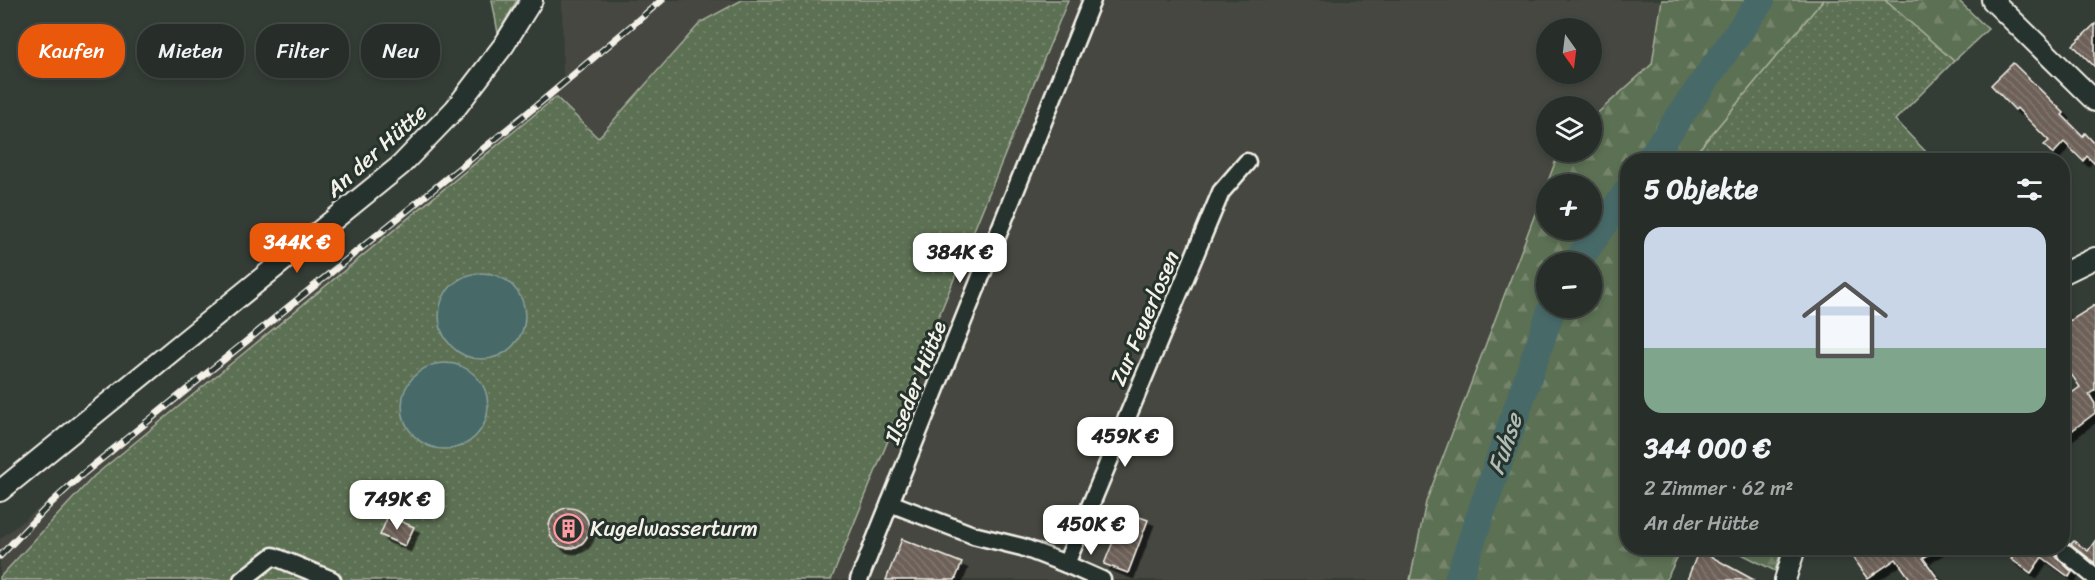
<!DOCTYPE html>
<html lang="de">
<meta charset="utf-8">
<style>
:root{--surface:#272d28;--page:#333934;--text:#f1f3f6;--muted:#a4a8a8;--line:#434945;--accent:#ea580c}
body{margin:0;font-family:Sriracha,sans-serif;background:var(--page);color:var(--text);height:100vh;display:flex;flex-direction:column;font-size:22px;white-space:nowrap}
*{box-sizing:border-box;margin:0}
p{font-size:20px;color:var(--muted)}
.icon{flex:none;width:33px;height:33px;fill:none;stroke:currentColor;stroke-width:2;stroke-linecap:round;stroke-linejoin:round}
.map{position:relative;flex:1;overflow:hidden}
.sheet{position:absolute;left:1620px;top:153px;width:450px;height:402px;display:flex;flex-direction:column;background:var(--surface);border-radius:24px;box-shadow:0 3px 9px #0003,0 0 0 2px var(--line)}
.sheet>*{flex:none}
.hud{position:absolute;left:18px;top:24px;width:570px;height:54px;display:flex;gap:12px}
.needle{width:39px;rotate:166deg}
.tools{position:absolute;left:1536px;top:18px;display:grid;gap:12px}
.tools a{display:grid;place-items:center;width:66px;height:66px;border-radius:50%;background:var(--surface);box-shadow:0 3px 9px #0003,0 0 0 2px var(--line);font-size:30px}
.price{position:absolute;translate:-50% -51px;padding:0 14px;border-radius:12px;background:#fff;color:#222;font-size:20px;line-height:39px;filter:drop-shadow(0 2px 3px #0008)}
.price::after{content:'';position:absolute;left:50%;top:36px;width:18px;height:14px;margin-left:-9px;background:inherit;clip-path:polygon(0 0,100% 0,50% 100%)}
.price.current{background:var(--accent);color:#fff}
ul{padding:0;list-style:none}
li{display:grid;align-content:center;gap:12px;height:318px;padding:0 24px}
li+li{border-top:2px solid var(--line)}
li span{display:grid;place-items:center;height:186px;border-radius:18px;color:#555}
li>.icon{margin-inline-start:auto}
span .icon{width:108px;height:108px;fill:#fffc;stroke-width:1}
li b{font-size:26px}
h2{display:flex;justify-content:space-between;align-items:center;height:72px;padding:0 24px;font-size:26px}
.tag{padding:0 21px;border-radius:24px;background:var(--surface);box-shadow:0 3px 9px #0003,0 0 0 2px var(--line);font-size:21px;line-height:54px}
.tag.current{background:var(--accent);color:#fff}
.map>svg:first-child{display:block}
.built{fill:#454740;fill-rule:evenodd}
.grass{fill:url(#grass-dots);stroke:#a8b09d;stroke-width:1.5}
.forest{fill:url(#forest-firs);stroke:#a8b09d;stroke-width:1.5;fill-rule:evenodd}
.water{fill:#476b69;stroke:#8ca19c;stroke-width:1.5}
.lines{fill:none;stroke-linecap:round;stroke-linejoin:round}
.river{stroke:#476b69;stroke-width:28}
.building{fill:url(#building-back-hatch);stroke:#f4f1e8;stroke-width:1.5;filter:url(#shadow)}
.minor-casing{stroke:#f4f1e8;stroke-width:21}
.tertiary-casing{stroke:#f4f1e8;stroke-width:24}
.minor{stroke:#26332d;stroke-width:16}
.tertiary{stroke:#26332d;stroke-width:20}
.rail-casing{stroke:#f4f1e8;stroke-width:7}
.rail{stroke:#26332d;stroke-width:4.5;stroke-dasharray:14;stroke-linecap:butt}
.labels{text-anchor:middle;stroke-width:6;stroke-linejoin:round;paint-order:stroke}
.street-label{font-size:22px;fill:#f4f1e8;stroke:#26332d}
.poi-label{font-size:22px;fill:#f4f1e8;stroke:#26332d;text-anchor:start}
.water-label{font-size:24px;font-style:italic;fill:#afbbb5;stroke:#26332d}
</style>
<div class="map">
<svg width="2095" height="580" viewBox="0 0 2095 580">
<defs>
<pattern id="grass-dots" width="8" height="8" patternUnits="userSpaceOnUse" patternTransform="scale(1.5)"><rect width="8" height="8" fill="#5c6f52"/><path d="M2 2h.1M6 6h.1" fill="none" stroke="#74846b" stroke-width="1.8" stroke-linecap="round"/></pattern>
<pattern id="forest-firs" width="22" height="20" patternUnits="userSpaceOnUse" patternTransform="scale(1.5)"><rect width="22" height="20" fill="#5c6f52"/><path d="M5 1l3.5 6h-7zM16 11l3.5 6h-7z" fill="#74846b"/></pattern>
<pattern id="building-back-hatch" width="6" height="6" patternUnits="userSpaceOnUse" patternTransform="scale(1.5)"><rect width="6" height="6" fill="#6d6158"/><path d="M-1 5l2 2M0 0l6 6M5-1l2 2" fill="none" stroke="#827870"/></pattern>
<filter id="shadow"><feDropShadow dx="5.5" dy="5.5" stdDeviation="0" flood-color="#0009"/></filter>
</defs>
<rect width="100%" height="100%" fill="#343c36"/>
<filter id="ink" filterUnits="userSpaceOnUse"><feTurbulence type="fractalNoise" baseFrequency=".0167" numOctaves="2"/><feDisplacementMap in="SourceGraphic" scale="12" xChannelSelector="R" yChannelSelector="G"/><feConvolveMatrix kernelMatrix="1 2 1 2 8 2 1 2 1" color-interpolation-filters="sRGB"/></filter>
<g filter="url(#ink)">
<path class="built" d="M562,0H1662L1652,64L1592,118V106H1546V152H1559L1426,502L1410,580H0V539L431,196L563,88ZM1546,28H1592V74H1546Z"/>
<g class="grass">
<polygon points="492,0 517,0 498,33"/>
<polygon points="742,0 1068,0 831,580 0,580 0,577 94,476 556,97 598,138 701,22"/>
<polygon points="1823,0 1885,0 1954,61 1895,120 1929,155 1924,160 1690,160"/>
</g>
<g class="forest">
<path d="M1662,0H1823L1690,160H1628V548H1682L1666,580H1410L1426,502L1546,185V230H1592V184H1547L1559,152H1592V118L1652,64ZM1546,262H1592V308H1546Z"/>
<polygon points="1885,0 1958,0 1988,29 1954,61"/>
<polygon points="1730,548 1782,548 1775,571"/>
</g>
<g class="water">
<circle cx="482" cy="316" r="43"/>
<circle cx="445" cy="406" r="43"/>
</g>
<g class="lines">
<g class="river">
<polyline points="1649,160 1761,0"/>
<polyline points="1577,262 1628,191"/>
<polyline points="1458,580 1552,308"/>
</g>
</g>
<g class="building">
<polygon points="2095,24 2095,67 2073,45"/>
<polygon points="2013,63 2064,113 2062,115 2083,136 2085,133 2095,144 2095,164 2087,156 2083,161 2064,142 2053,154 2044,145 2049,141 2017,108 2015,110 1991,85"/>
<polygon points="2095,305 2095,390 2089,394 2095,404 2095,413 2062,438 2062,400 2080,387 2062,361 2062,309 2070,321"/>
<circle cx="569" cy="528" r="20"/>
<polygon points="1125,512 1148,520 1128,573 1104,564"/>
<polygon points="388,516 414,527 405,546 380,535"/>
<polygon points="902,539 962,563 955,580 886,580"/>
<polygon points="2074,541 2088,551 2095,541 2095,563 2071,544"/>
<polygon points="1846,548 1939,548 1923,558 1939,580 1911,580 1896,559 1868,578"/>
<polygon points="2019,548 2057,548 2056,557 2072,572 2069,577 2042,557 2031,573 2011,559"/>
<polygon points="1699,550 1754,580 1687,580"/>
</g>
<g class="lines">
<defs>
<g id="minor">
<polyline points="890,503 973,535 1022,547 1066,564 1221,192 1247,162"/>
<polyline points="2066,553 2095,577"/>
<polyline points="1066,564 1102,580"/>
<polyline points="242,580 273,556 332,580"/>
<polyline points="859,580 1092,0"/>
</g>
<g id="tertiary">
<polyline points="1992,0 2095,101"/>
<polyline points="2062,274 2095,258"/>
<polyline points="0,491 401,165 455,109 504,45 532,0"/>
<polyline points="1785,580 1795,548"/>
</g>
</defs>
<use href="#minor" class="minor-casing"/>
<use href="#tertiary" class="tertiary-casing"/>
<use href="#minor" class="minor"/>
<use href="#tertiary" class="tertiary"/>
<defs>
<polyline id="rail" points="0,556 50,504 84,473 547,97 662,0"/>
</defs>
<use href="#rail" class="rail-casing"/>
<use href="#rail" class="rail"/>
</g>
</g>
<defs>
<symbol id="building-ring" viewBox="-11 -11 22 22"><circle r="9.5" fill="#26332d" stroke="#ff9aa2" stroke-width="1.5"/><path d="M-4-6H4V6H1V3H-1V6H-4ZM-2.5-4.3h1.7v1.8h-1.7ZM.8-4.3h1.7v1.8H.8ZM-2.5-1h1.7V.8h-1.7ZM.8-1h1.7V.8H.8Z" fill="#ff9aa2"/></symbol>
</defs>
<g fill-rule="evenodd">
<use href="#building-ring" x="552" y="512" width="33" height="33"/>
</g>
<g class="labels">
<g class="street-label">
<text transform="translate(376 150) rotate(-42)" y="8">An der Hütte</text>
<text transform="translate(1144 318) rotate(-67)" y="8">Zur Feuerlosen</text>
<text transform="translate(915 382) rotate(-68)" y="8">Ilseder Hütte</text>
</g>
<g class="poi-label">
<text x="590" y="536">Kugelwasserturm</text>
</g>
<g class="water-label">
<text transform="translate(1505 444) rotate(-71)" y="8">Fuhse</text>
</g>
</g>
</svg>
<div class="tools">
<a><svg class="needle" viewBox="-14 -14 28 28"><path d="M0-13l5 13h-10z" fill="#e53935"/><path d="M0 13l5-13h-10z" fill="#a4a8a8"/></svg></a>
<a><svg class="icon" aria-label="layers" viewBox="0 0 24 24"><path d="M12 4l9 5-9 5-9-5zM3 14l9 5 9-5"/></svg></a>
<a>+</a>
<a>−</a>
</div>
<b class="price current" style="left:297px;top:274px">344K €</b>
<b class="price" style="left:960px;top:284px">384K €</b>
<b class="price" style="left:1125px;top:468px">459K €</b>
<b class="price" style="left:397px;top:531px">749K €</b>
<b class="price" style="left:1091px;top:556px">450K €</b>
<div class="hud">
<a class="tag current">Kaufen</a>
<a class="tag">Mieten</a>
<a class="tag">Filter</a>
<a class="tag">Neu</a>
</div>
<section class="sheet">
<h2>5 Objekte<svg class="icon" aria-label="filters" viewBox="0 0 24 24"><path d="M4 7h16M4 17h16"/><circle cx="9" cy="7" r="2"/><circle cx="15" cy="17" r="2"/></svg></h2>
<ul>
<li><span style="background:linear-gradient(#c9d6e8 65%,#7fa58c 0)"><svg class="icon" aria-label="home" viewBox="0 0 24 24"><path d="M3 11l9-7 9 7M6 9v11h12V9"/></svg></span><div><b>344 000 €</b><p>2 Zimmer · 62 m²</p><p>An der Hütte</p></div></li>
</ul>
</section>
</div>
